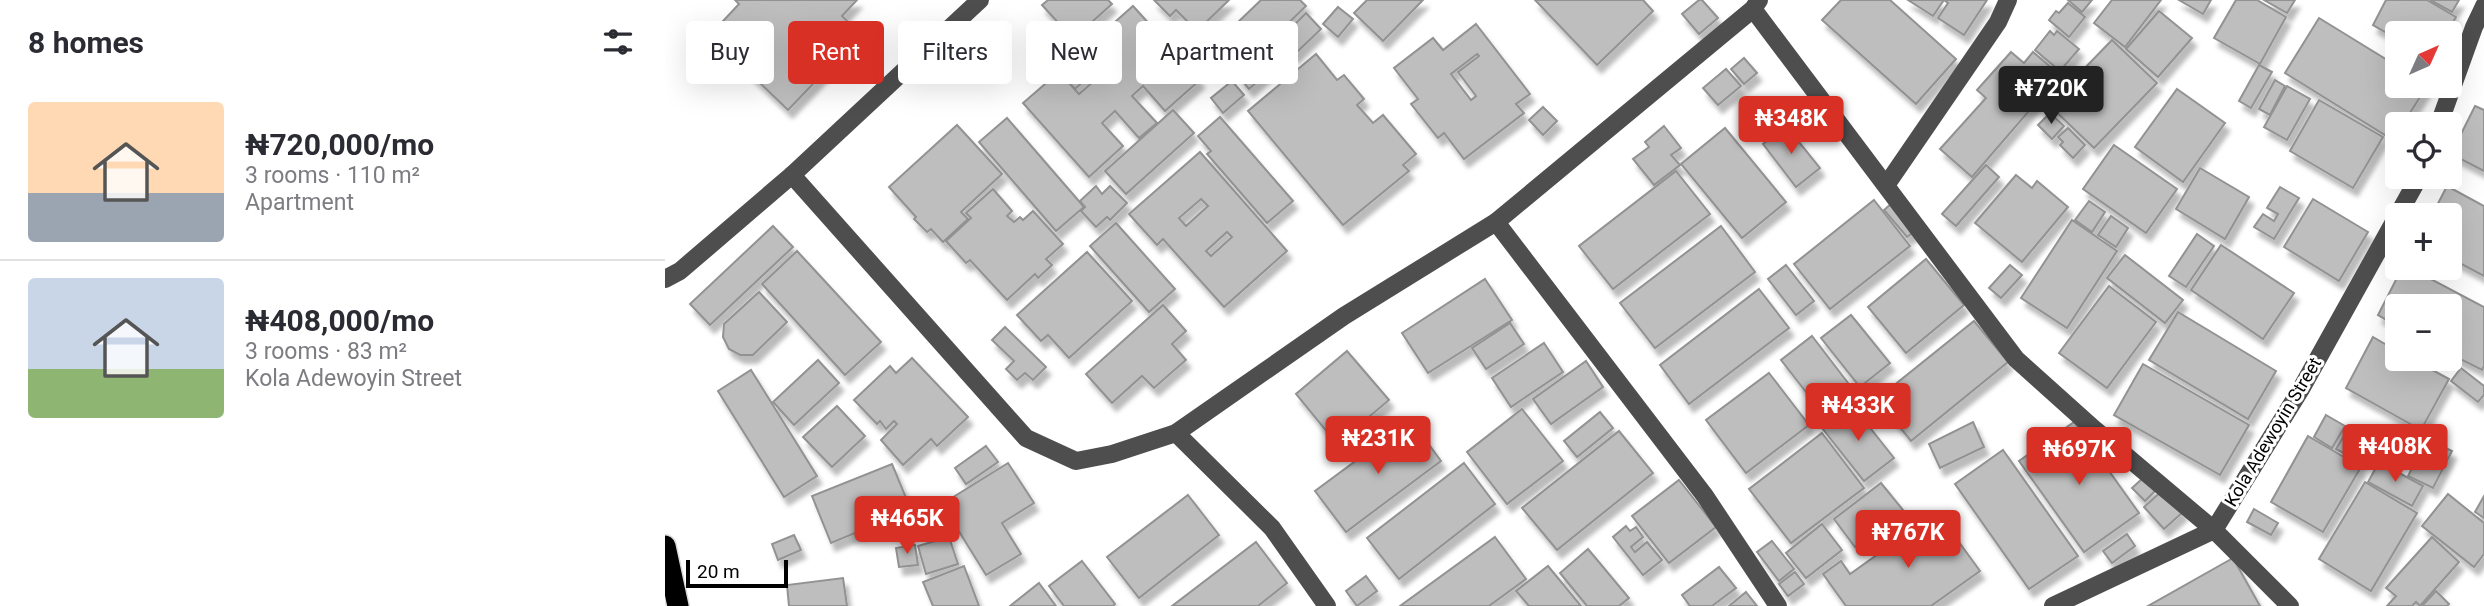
<!DOCTYPE html>
<meta charset="utf-8">
<style>
:root{--surface:#fff;--page:#f7f7f7;--text:#2b2b33;--muted:#7c7c81;--line:#e1e1e2;--accent:#d93025}
body{margin:0;font-family:Roboto,sans-serif;background:var(--page);color:var(--text);height:100vh;display:flex;flex-direction:column;font-size:26px;white-space:nowrap}
*{box-sizing:border-box;margin:0}
p{font-size:23px;color:var(--muted)}
.icon{flex:none;width:38px;height:38px;fill:none;stroke:currentColor;stroke-width:2;stroke-linecap:round;stroke-linejoin:round}
.map{position:relative;flex:1;overflow:hidden}
.side{display:flex;flex-direction:column;background:var(--surface);width:665px}
.side>*{flex:none}
.hud{position:absolute;left:21px;top:21px;width:665px;height:63px;display:flex;gap:14px}
.needle{width:46px;rotate:45deg}
.buttons{position:absolute;left:1720px;top:21px;display:grid;gap:14px}
.buttons a{display:grid;place-items:center;width:77px;height:77px;border-radius:7px;background:var(--surface);box-shadow:0 7px 28px #0002;font-size:35px}
.scale{position:absolute;left:21px;bottom:18px;width:102px;box-sizing:border-box;padding-left:7px;border:4px solid #000;border-top:0;font-size:19px;line-height:24px;white-space:nowrap;color:#000;-webkit-text-stroke:5px #fff;paint-order:stroke}
.price{position:absolute;translate:-50% -60px;padding:0 16px;border-radius:7px;background:var(--accent);color:#fff;font-size:23px;line-height:46px;filter:drop-shadow(0 2px 4px #0008)}
.price::after{content:'';position:absolute;left:50%;top:42px;width:21px;height:16px;margin-left:-10px;background:inherit;clip-path:polygon(0 0,100% 0,50% 100%)}
.price.current{background:#222;color:#fff}
ul{padding:0;list-style:none}
li{display:flex;align-items:center;gap:21px;height:175px;padding:0 28px}
li+li{border-top:2px solid var(--line)}
li span{display:grid;place-items:center;flex:none;width:196px;height:140px;border-radius:7px;color:#555}
li>.icon{margin-inline-start:auto}
span .icon{width:84px;height:84px;fill:#fffc;stroke-width:1}
li b{font-size:30px}
h2{display:flex;justify-content:space-between;align-items:center;height:84px;padding:0 28px;font-size:30px}
.tag{padding:0 24px;border-radius:7px;background:var(--surface);box-shadow:0 7px 28px #0002;font-size:24px;line-height:63px}
.tag.current{background:var(--accent);color:#fff}
main{display:flex;flex:1;min-height:0}
.map>svg:first-child{display:block}
.building{fill:#bebebe;stroke:#929292;stroke-width:2;fill-rule:evenodd;filter:url(#shadow)}
.lines{fill:none;stroke-linecap:round;stroke-linejoin:round}
.highway-casing{stroke:#dbdbdb;stroke-width:24}
.minor{stroke:#4e4e4e;stroke-width:18}
.highway{stroke:#000;stroke-width:21}
.labels{text-anchor:middle;stroke-width:6;stroke-linejoin:round;paint-order:stroke}
.street-label{font-size:18px;fill:#000;stroke:#fff}
</style>
<main>
<section class="side">
<h2>8 homes<svg class="icon" aria-label="filters" viewBox="0 0 24 24"><path d="M4 7h16M4 17h16"/><circle cx="9" cy="7" r="2"/><circle cx="15" cy="17" r="2"/></svg></h2>
<ul>
<li><span style="background:linear-gradient(#ffd9b3 65%,#9aa5b1 0)"><svg class="icon" aria-label="home" viewBox="0 0 24 24"><path d="M3 11l9-7 9 7M6 9v11h12V9"/></svg></span><div><b>₦720,000/mo</b><p>3 rooms · 110 m²</p><p>Apartment</p></div></li>
<li><span style="background:linear-gradient(#c9d6e8 65%,#8fb573 0)"><svg class="icon" aria-label="home" viewBox="0 0 24 24"><path d="M3 11l9-7 9 7M6 9v11h12V9"/></svg></span><div><b>₦408,000/mo</b><p>3 rooms · 83 m²</p><p>Kola Adewoyin Street</p></div></li>
</ul>
</section>
<div class="map">
<svg width="1819" height="606" viewBox="0 0 1819 606">
<defs>
<filter id="shadow"><feDropShadow dx="4.5" dy="8" stdDeviation="2" flood-color="#0004"/></filter>
</defs>
<rect width="100%" height="100%" fill="#fff"/>
<g class="building">
<polygon points="70,0 192,0 177,16 196,34 123,110 45,35 74,4"/>
<polygon points="383,0 443,0 447,4 408,39 377,5"/>
<polygon points="489,0 564,0 532,31 511,10 505,16"/>
<polygon points="596,0 635,0 641,6 571,74 546,48"/>
<polygon points="702,0 758,0 718,41 689,13"/>
<polygon points="870,0 978,0 988,11 932,65"/>
<polygon points="1034,0 1037,0 1053,18 1034,34 1017,14"/>
<polygon points="1176,0 1225,0 1291,59 1251,104 1157,20"/>
<polygon points="1243,0 1322,0 1299,35 1273,18 1283,3 1279,0 1268,16"/>
<polygon points="1403,0 1427,0 1417,12"/>
<polygon points="1447,0 1496,0 1460,47 1429,23"/>
<polygon points="1514,0 1546,0 1538,14"/>
<polygon points="1571,0 1592,0 1621,17 1595,64 1549,38"/>
<polygon points="1599,0 1630,0 1622,13"/>
<polygon points="1721,0 1762,0 1791,17 1782,33 1732,33 1732,39 1708,25"/>
<polygon points="1765,0 1794,0 1787,12"/>
<polygon points="1403,3 1420,17 1404,37 1384,20 1391,11 1394,13"/>
<polygon points="468,6 535,80 500,111 478,86 467,96 492,123 474,138 450,111 437,123 458,146 424,177 358,103 394,72 414,94 453,60 433,37"/>
<polygon points="673,7 688,19 673,37 658,24"/>
<polygon points="1494,11 1527,38 1493,77 1461,49"/>
<polygon points="641,13 656,29 629,55 614,40"/>
<polygon points="1654,18 1732,66 1732,86 1762,86 1738,124 1732,124 1732,133 1728,140 1620,73"/>
<path d="M811,24L865,94L851,104L859,113L799,159L779,133L773,138L746,104L753,99L729,68L768,38L778,50ZM812,54L814,56L793,72L811,96L806,100L786,74Z"/>
<polygon points="1385,31 1389,35 1392,31 1414,49 1395,71 1370,50"/>
<polygon points="405,40 431,70 410,89 392,69 389,73 380,62"/>
<polygon points="1447,40 1492,83 1429,148 1384,105"/>
<polygon points="1346,52 1359,63 1368,52 1395,75 1307,177 1275,149 1321,98 1312,90"/>
<polygon points="651,54 672,80 679,75 699,99 692,105 708,123 718,115 751,154 738,165 744,171 678,225 583,111"/>
<polygon points="1079,58 1092,73 1079,84 1066,69"/>
<polygon points="591,61 602,73 584,89 574,77"/>
<polygon points="1594,65 1607,72 1586,108 1574,101"/>
<polygon points="1061,69 1076,86 1053,105 1038,88"/>
<polygon points="1610,80 1620,86 1605,115 1594,109"/>
<polygon points="567,81 579,95 558,113 546,98"/>
<polygon points="1622,86 1645,99 1622,140 1599,127"/>
<polygon points="1512,89 1560,123 1518,182 1470,147"/>
<polygon points="1654,100 1718,137 1688,188 1625,151"/>
<polygon points="1810,106 1819,110 1819,171 1786,154"/>
<polygon points="878,107 892,121 878,135 864,120"/>
<polygon points="508,110 529,133 461,194 440,171"/>
<polygon points="1385,113 1399,126 1387,139 1373,125"/>
<polygon points="555,117 628,201 602,223 542,154 546,151 533,136"/>
<polygon points="342,118 419,207 391,231 314,142"/>
<polygon points="292,125 337,174 296,212 303,219 278,242 266,229 262,232 249,219 251,217 224,187"/>
<polygon points="999,126 1016,148 1006,155 1015,165 989,185 968,159 984,147 980,142"/>
<polygon points="1121,126 1155,168 1131,187 1098,144"/>
<polygon points="1060,128 1121,202 1077,238 1016,164"/>
<polygon points="1403,128 1420,145 1408,158 1395,145 1398,142 1393,137"/>
<polygon points="1449,145 1512,189 1481,233 1418,189"/>
<path d="M535,152L622,251L559,307L498,239L492,245L464,214ZM536,199L543,206L521,226L514,218ZM562,232L567,237L546,256L541,251Z"/>
<polygon points="1321,165 1334,177 1291,226 1277,214"/>
<polygon points="1535,168 1584,197 1560,239 1511,209"/>
<polygon points="1011,171 1045,214 948,289 914,246"/>
<polygon points="1351,175 1367,188 1372,181 1403,207 1357,262 1310,223"/>
<polygon points="431,186 437,194 445,186 462,203 445,220 442,217 431,227 416,211 420,207 415,201"/>
<polygon points="1782,186 1819,206 1819,276 1785,258 1785,215 1767,215"/>
<polygon points="1615,187 1634,198 1609,239 1589,227 1598,214 1609,221 1613,214 1602,208"/>
<polygon points="328,189 347,211 342,216 349,222 355,217 358,220 368,211 398,244 381,259 387,265 373,278 370,274 342,300 305,260 301,263 281,241 306,218 301,213"/>
<polygon points="1648,199 1703,232 1674,281 1619,247"/>
<polygon points="1209,200 1245,246 1165,309 1129,264"/>
<polygon points="1424,201 1440,212 1427,232 1410,220"/>
<polygon points="1227,203 1250,231 1242,237 1219,210"/>
<polygon points="1446,216 1463,228 1451,247 1433,235"/>
<polygon points="1407,220 1452,251 1402,328 1356,298"/>
<polygon points="451,223 510,289 484,312 425,246"/>
<polygon points="108,226 128,247 45,325 25,304"/>
<polygon points="1056,226 1090,272 990,348 955,303"/>
<polygon points="1532,234 1549,246 1521,287 1504,276"/>
<polygon points="1556,245 1629,293 1598,339 1526,290"/>
<polygon points="132,251 216,342 180,375 97,284"/>
<polygon points="422,252 467,301 404,358 383,335 376,341 352,315"/>
<polygon points="1460,255 1518,300 1500,323 1442,278"/>
<polygon points="1261,259 1299,305 1241,353 1203,307"/>
<polygon points="1121,265 1149,301 1131,315 1103,279"/>
<polygon points="1345,265 1357,275 1336,298 1324,288"/>
<polygon points="1737,268 1745,268 1819,307 1819,366 1817,370 1785,354 1785,306 1732,306 1732,326 1713,315"/>
<polygon points="820,279 847,320 763,373 737,333"/>
<polygon points="1444,286 1491,322 1442,388 1394,353"/>
<polygon points="1094,289 1124,328 1024,404 995,365"/>
<polygon points="94,292 122,322 88,355 75,355 64,349 58,337 59,324"/>
<polygon points="498,305 521,331 507,344 521,360 489,388 477,376 447,403 421,374"/>
<polygon points="1513,312 1611,371 1583,419 1484,360"/>
<polygon points="1186,315 1225,363 1195,387 1156,338"/>
<polygon points="1309,321 1343,362 1246,441 1212,399"/>
<polygon points="845,323 859,344 821,369 807,348"/>
<polygon points="340,327 381,367 368,380 360,373 352,380 341,369 349,361 327,340"/>
<polygon points="1147,336 1190,392 1159,415 1116,360"/>
<polygon points="1708,337 1732,351 1732,359 1747,359 1784,379 1756,430 1681,388"/>
<polygon points="879,343 898,372 846,407 827,378"/>
<polygon points="682,351 724,400 672,444 631,394"/>
<polygon points="247,358 303,417 272,446 266,439 238,465 216,440 232,424 229,421 221,429 215,421 212,424 189,400 225,366 231,373"/>
<polygon points="153,360 174,383 129,425 108,402"/>
<polygon points="921,361 938,387 886,424 868,399"/>
<polygon points="1478,364 1584,425 1555,475 1449,415"/>
<polygon points="1796,368 1819,386 1819,395 1813,402 1786,381"/>
<polygon points="86,370 152,476 119,497 53,391"/>
<polygon points="1104,373 1144,425 1081,473 1041,420"/>
<polygon points="1187,405 1229,458 1199,481 1157,428"/>
<polygon points="172,406 200,436 167,467 138,437"/>
<polygon points="857,409 898,461 842,504 802,452"/>
<polygon points="935,412 948,428 912,457 899,441"/>
<polygon points="1661,415 1680,426 1667,448 1649,437"/>
<polygon points="746,420 776,461 681,532 650,491"/>
<polygon points="1308,422 1319,447 1275,468 1264,444"/>
<polygon points="1409,422 1474,513 1419,552 1354,461"/>
<polygon points="1684,427 1706,439 1695,462 1671,449"/>
<polygon points="954,431 988,473 892,550 857,508"/>
<polygon points="1157,433 1199,488 1126,543 1084,489"/>
<polygon points="1643,436 1696,467 1658,532 1606,502"/>
<polygon points="1762,439 1787,451 1768,488 1743,476"/>
<polygon points="321,446 333,462 301,484 290,468"/>
<polygon points="1338,450 1413,556 1364,589 1290,484"/>
<polygon points="1714,462 1758,486 1747,506 1703,482"/>
<polygon points="343,463 369,503 337,523 356,554 321,575 277,504"/>
<polygon points="799,463 830,504 734,579 702,538"/>
<polygon points="227,464 246,510 166,543 147,496"/>
<polygon points="1478,478 1490,491 1480,501 1467,488"/>
<polygon points="1014,480 1051,527 1004,563 967,516"/>
<polygon points="1700,482 1752,513 1706,591 1654,559"/>
<polygon points="1216,483 1238,510 1190,547 1169,519"/>
<polygon points="1498,490 1518,512 1499,529 1479,507"/>
<polygon points="1783,494 1819,523 1819,554 1809,567 1757,526"/>
<polygon points="523,495 554,535 474,598 442,557"/>
<polygon points="1819,496 1819,518 1810,512"/>
<polygon points="1589,509 1613,523 1606,535 1582,522"/>
<polygon points="1272,512 1315,571 1266,606 1181,606 1158,574 1176,561 1185,574"/>
<polygon points="1157,524 1177,550 1141,578 1121,553"/>
<polygon points="961,526 965,531 971,527 978,537 966,547 970,552 982,542 997,560 978,575 948,537"/>
<polygon points="1462,534 1470,546 1447,563 1438,551"/>
<polygon points="129,535 136,550 113,560 107,544"/>
<polygon points="284,537 293,564 261,574 253,546"/>
<polygon points="830,537 861,579 824,606 735,606"/>
<polygon points="1767,537 1794,562 1755,606 1751,602 1747,606 1722,606 1731,596 1721,588"/>
<polygon points="1107,541 1129,569 1114,581 1092,552"/>
<polygon points="591,542 622,583 593,606 507,606"/>
<polygon points="250,545 253,565 234,567 231,548"/>
<polygon points="923,549 964,598 954,606 922,606 895,573"/>
<polygon points="1568,558 1595,606 1483,606"/>
<polygon points="417,561 450,604 448,606 399,606 384,586"/>
<polygon points="299,566 314,606 268,606 258,582"/>
<polygon points="883,566 916,606 864,606 851,591"/>
<polygon points="1054,567 1071,588 1047,606 1025,606 1017,595"/>
<polygon points="1130,572 1139,584 1123,596 1114,584"/>
<polygon points="701,576 712,591 692,606 681,591"/>
<polygon points="178,578 182,606 124,606 122,585"/>
<polygon points="374,583 391,606 345,606"/>
<polygon points="1771,591 1784,604 1782,606 1757,606"/>
<polygon points="1081,592 1092,606 1064,606"/>
</g>
<g class="lines">
<defs>
<polyline id="highway" points="0,546 13,606"/>
</defs>
<use href="#highway" class="highway-casing"/>
<g class="minor">
<polyline points="1088,9 1351,359 1429,429 1549,530 1625,606"/>
<polyline points="1774,124 1809,27 1819,6"/>
<polyline points="127,175 361,438 411,461 447,454 511,433 679,316 831,222 1088,9 1094,0"/>
<polyline points="1222,184 1333,22 1343,0"/>
<polyline points="831,222 1040,496 1113,606"/>
<polyline points="0,279 15,271 127,175 315,0"/>
<polyline points="511,433 607,528 662,606"/>
<polyline points="1388,606 1549,530 1636,389 1754,177"/>
</g>
<use href="#highway" class="highway"/>
</g>
<g class="labels">
<g class="street-label">
<text transform="translate(1608 432) rotate(-59)" y="6">Kola Adewoyin Street</text>
</g>
</g>
</svg>
<div class="buttons">
<a><svg class="needle" viewBox="-14 -14 28 28"><path d="M0-13l5 13h-10z" fill="#e53935"/><path d="M0 13l5-13h-10z" fill="#7c7c81"/></svg></a>
<a><svg class="icon" aria-label="locate" viewBox="0 0 24 24"><circle cx="12" cy="12" r="6"/><path d="M12 2v4M12 18v4M2 12h4M18 12h4"/></svg></a>
<a>+</a>
<a>−</a>
</div>
<div class="scale">20 m</div>
<b class="price current" style="left:1386px;top:126px">₦720K</b>
<b class="price" style="left:1126px;top:156px">₦348K</b>
<b class="price" style="left:1193px;top:443px">₦433K</b>
<b class="price" style="left:713px;top:476px">₦231K</b>
<b class="price" style="left:1730px;top:484px">₦408K</b>
<b class="price" style="left:1414px;top:487px">₦697K</b>
<b class="price" style="left:242px;top:556px">₦465K</b>
<b class="price" style="left:1243px;top:570px">₦767K</b>
<div class="hud">
<a class="tag">Buy</a>
<a class="tag current">Rent</a>
<a class="tag">Filters</a>
<a class="tag">New</a>
<a class="tag">Apartment</a>
</div>
</div>
</main>
